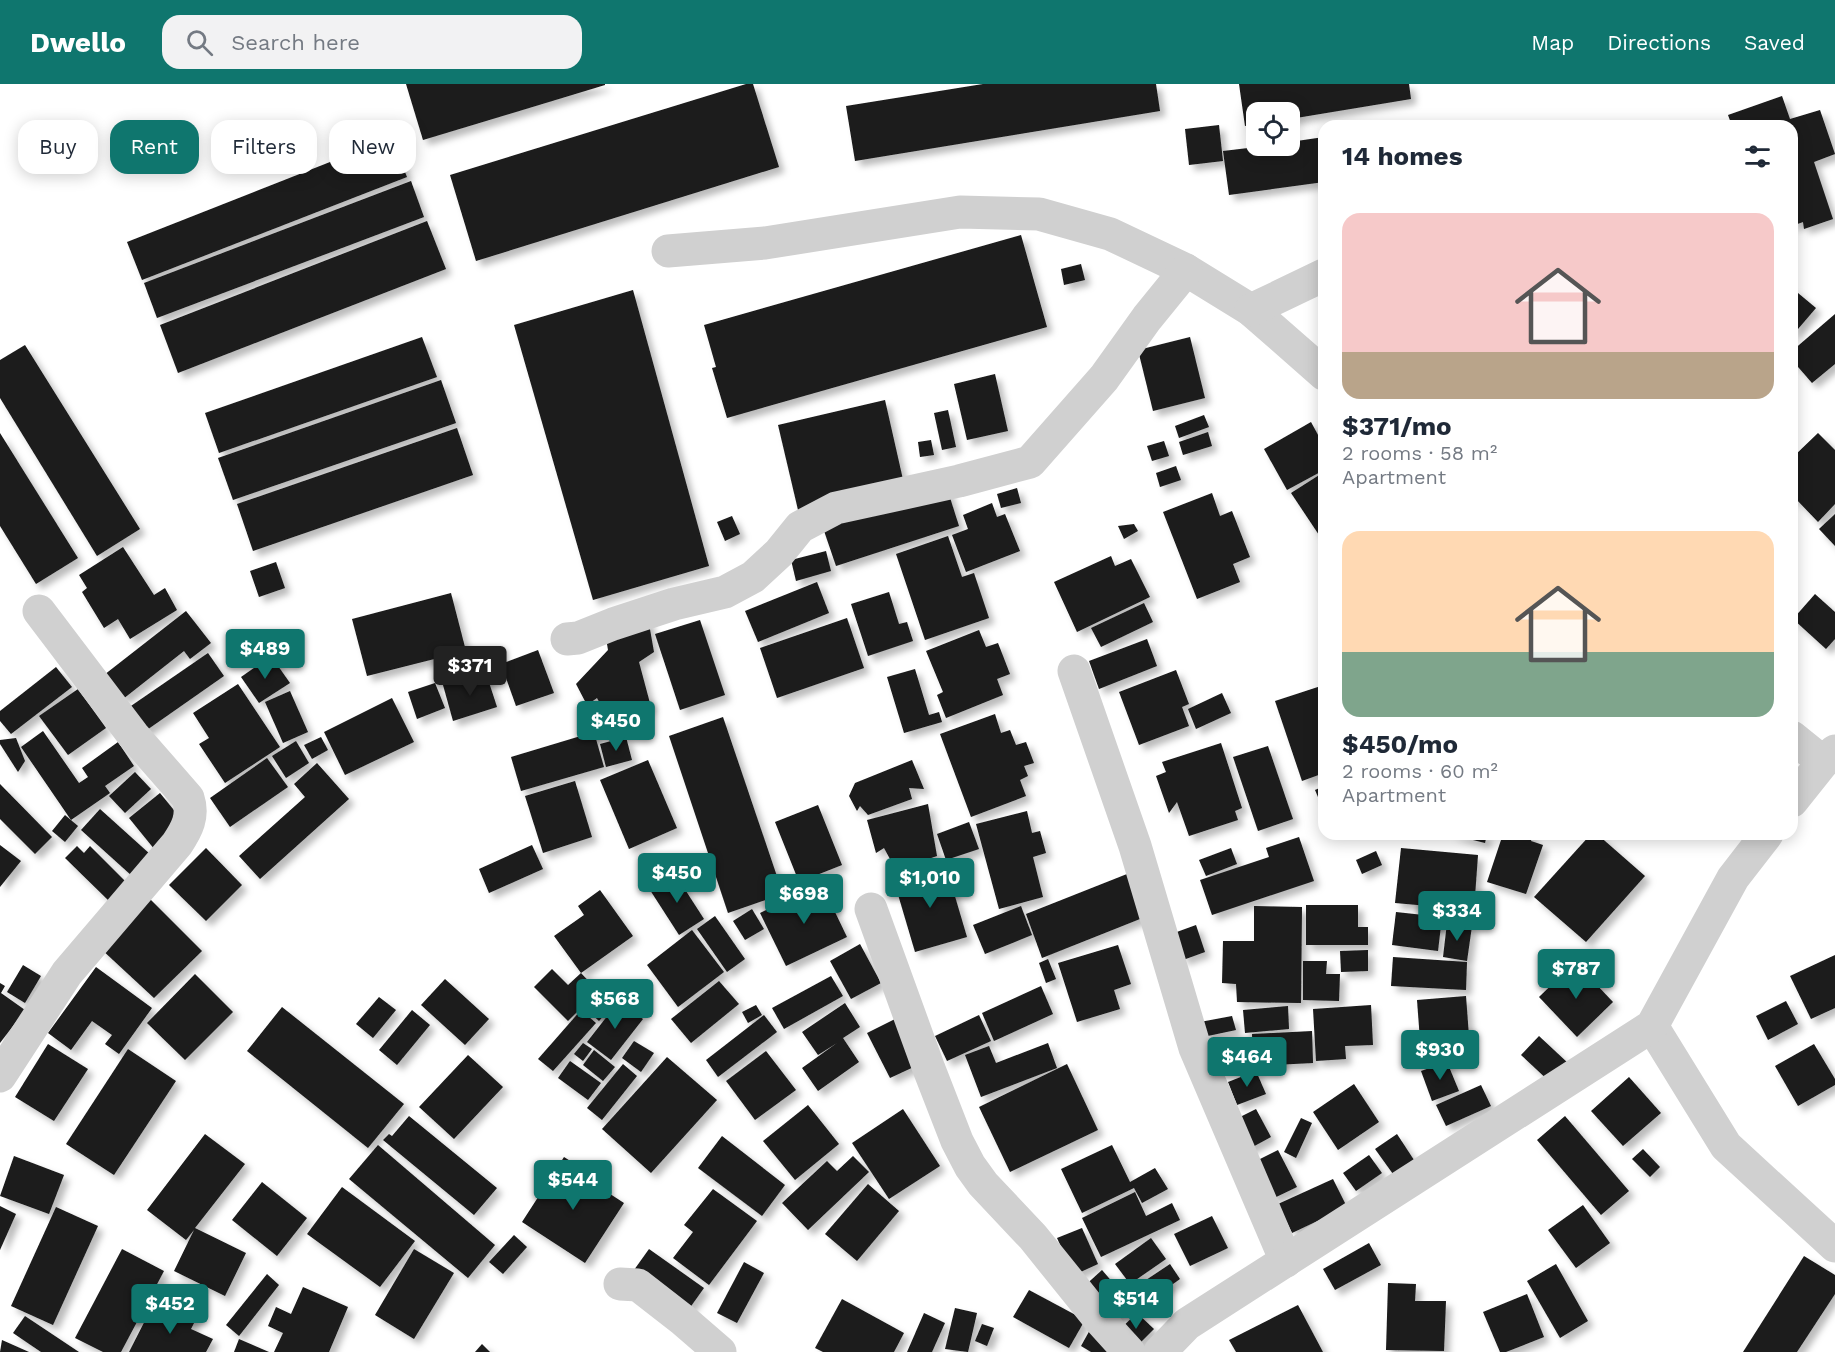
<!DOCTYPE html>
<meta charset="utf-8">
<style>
:root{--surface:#fff;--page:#f2f2f3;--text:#1f2937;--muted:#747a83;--accent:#0f766e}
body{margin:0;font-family:"Work Sans",sans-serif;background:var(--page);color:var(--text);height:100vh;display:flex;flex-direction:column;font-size:22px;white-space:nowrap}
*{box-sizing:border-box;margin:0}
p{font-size:20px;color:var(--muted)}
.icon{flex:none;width:33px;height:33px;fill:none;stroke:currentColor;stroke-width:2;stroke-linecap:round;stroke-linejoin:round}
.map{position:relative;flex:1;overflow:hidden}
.panel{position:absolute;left:1318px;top:36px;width:480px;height:720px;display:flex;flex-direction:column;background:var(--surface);border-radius:18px;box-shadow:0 3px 15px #0003}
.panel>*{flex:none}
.banner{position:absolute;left:18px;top:36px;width:570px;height:54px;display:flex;gap:12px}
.fabs{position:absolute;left:1246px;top:18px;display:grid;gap:12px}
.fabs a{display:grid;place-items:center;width:54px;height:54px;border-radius:12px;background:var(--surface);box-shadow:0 3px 15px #0003;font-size:30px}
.price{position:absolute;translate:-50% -51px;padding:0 14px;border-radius:6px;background:var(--accent);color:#fff;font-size:20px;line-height:39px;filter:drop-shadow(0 2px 3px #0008)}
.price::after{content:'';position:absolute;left:50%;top:36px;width:18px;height:14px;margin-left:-9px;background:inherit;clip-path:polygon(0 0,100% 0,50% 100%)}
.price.current{background:#222;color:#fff}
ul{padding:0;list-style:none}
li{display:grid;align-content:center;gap:12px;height:318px;padding:0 24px}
li span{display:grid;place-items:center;height:186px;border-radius:18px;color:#555}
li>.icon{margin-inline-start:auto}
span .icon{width:108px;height:108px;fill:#fffc;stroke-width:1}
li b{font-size:26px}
h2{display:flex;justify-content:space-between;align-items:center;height:72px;padding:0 24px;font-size:26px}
.chip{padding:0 21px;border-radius:18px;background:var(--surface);box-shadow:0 3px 15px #0003;font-size:21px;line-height:54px}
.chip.current{background:var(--accent);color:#fff}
header{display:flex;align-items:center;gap:36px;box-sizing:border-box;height:84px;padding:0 30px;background:var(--accent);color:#fff}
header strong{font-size:28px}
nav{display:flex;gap:33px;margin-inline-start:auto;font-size:21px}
.search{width:420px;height:54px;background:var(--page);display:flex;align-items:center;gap:15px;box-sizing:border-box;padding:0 21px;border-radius:18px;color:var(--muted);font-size:22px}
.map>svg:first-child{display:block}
.building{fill:#1a1a1a;filter:url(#shadow)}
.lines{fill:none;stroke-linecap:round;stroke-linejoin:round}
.street{stroke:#d0d0d0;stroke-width:33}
</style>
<header>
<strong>Dwello</strong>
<div class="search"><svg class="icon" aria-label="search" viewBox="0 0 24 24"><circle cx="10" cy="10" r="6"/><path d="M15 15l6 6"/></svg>Search here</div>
<nav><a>Map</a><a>Directions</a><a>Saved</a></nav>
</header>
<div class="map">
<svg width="1835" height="1268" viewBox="0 0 1835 1268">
<defs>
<filter id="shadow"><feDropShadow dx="5.5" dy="5.5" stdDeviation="3" flood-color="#0004"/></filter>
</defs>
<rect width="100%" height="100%" fill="#fff"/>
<g class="building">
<polygon points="406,0 605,0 605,1 423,56"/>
<polygon points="746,0 753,0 779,83 476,177 450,91"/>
<polygon points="983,0 1156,0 1160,27 855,77 846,22"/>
<polygon points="1239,0 1409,0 1411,15 1290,35 1290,28 1257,28 1257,40 1245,42"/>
<polygon points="1782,12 1790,35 1820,26 1835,70 1814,78 1833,135 1804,145 1803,138 1792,142 1792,42 1732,42 1728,31"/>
<polygon points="1219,41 1223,77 1189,81 1185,45"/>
<polygon points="1324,53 1324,98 1229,111 1223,67 1265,62 1290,62 1290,58"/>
<polygon points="391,54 407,93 142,196 127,158"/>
<polygon points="411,97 424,133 157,234 144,199"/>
<polygon points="427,137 446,185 178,289 160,241"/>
<polygon points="1021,151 1047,243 727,334 712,284 716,283 704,241"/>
<polygon points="1081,180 1085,196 1064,201 1061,185"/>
<polygon points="1792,204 1816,224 1792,252"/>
<polygon points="633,206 709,482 593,516 514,241"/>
<polygon points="1835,230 1835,280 1812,299 1792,276 1792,267"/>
<polygon points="422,253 437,293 219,369 205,329"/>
<polygon points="1190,253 1205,314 1153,327 1138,266"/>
<polygon points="25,261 140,445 97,472 0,314 0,276"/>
<polygon points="995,290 1008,347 967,356 954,300"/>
<polygon points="441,296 456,339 233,416 218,374"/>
<polygon points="885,316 904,400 798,426 778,341"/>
<polygon points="948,326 956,363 942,366 934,329"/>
<polygon points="1204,331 1209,343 1179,354 1175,342"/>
<polygon points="1311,338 1324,362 1324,386 1287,406 1264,365"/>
<polygon points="457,344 473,391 253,467 237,420"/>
<polygon points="1208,348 1212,362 1183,371 1179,358"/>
<polygon points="0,349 78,474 36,500 0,442"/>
<polygon points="1818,349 1835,366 1835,420 1818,438 1795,414 1792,417 1792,374"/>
<polygon points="931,356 934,371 920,373 918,358"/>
<polygon points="1164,357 1169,372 1152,377 1147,362"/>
<polygon points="1176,382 1181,396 1160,403 1156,389"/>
<polygon points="1324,388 1324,448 1319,451 1291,409"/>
<polygon points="946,401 959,442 836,482 822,441"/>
<polygon points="1017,404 1021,419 1001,424 997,410"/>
<polygon points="1212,409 1220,432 1232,427 1250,473 1233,480 1240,498 1197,515 1163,428"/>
<polygon points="992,419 997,433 1005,430 1020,467 966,488 952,451 968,445 963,431"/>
<polygon points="1835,430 1835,462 1819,445"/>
<polygon points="732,432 740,450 725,457 717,438"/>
<polygon points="1134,440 1138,447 1124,455 1118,442"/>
<polygon points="948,452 962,493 974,489 989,534 925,556 896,470"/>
<polygon points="123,463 154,511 165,504 177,526 130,555 118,535 104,544 82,508 87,504 79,491"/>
<polygon points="826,467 831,487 796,497 791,476"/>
<polygon points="1111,472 1115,482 1131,475 1150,513 1077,548 1054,498"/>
<polygon points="276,478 285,504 259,513 250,487"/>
<polygon points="817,498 829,529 758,558 745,527"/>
<polygon points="889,508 899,540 907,538 913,557 868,572 851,520"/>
<polygon points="451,509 466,567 367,592 352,535"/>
<polygon points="1815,510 1835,528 1835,555 1826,565 1793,535"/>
<polygon points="1144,519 1153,538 1101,563 1091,544"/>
<polygon points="186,527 211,559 190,575 184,567 123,615 104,591"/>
<polygon points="648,534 654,568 639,578 651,623 610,638 597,614 587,621 576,600 608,566 605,548"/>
<polygon points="847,534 864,584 777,614 760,564"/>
<polygon points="700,536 725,611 680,626 655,550"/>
<polygon points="979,546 986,563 998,559 1010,590 997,595 1003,611 946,634 937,611 943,608 926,567"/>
<polygon points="1147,555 1157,582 1099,605 1089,577"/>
<polygon points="538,566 554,609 516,622 501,580"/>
<polygon points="208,569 224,592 144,648 128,624"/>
<polygon points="271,572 290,599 259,619 241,593"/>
<polygon points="56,583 72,603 11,650 0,637 0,627"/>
<polygon points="915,585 929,631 939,628 942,638 904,649 887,593"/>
<polygon points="1176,586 1189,620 1182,623 1189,642 1139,661 1119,608"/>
<polygon points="486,589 497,623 453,637 443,601"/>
<polygon points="435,599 445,624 417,635 408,608"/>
<polygon points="238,600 280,663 225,699 199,660 209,654 193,629"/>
<polygon points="1324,601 1324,689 1302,697 1275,617"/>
<polygon points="78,605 106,644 68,671 39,632"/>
<polygon points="290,607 308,648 283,659 265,618"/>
<polygon points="1222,609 1231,629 1196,645 1188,625"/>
<polygon points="392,614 414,658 345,691 324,648"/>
<polygon points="995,630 1001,649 1010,646 1016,661 1026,658 1034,679 1024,682 1028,692 1020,696 1026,712 971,733 940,650"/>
<polygon points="723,633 783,810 728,829 669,652"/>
<polygon points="43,647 79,699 88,693 82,684 118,658 134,682 105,702 110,709 71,736 21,663"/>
<polygon points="594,648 604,683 521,707 511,673"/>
<polygon points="321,653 328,666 312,675 304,661"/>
<polygon points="626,653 632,676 606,683 600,660"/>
<polygon points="16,654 25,677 18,688 0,660 0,656"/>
<polygon points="296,657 309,679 286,694 272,672"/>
<polygon points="1221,659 1242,724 1235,727 1238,736 1189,752 1177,718 1169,729 1156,692 1166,688 1162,678"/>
<polygon points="1268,662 1293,735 1258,747 1233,673"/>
<polygon points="267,674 288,703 230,743 210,714"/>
<polygon points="648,676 677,744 629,765 600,696"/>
<polygon points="912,676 924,705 909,704 912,715 868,731 860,722 857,727 849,712 855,699"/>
<polygon points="317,679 349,715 260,795 239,772 305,713 294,700"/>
<polygon points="135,688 151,705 125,729 109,712"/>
<polygon points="575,697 592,753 543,769 525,712"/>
<polygon points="0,700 52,753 35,770 0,735"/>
<polygon points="1324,702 1324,727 1315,706"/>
<polygon points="160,709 186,741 155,766 129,734"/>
<polygon points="928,720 937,772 896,786 884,764 876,769 867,736"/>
<polygon points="818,721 842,781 799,798 775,738"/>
<polygon points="100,725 151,771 132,792 81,746"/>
<polygon points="1027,727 1032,749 1040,747 1046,769 1033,773 1043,813 999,825 976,740"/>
<polygon points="65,731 78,742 65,758 52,747"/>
<polygon points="969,738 979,765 946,776 937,750"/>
<polygon points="1449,750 1487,750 1485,759"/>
<polygon points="1503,750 1533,750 1531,757 1543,761 1526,810 1487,798"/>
<polygon points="1591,750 1597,750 1645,792 1586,858 1534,813"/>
<polygon points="1299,753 1314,797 1212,831 1200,796 1269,773 1266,764"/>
<polygon points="0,761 21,777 0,803"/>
<polygon points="532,761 543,785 489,809 479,785"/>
<polygon points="77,762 84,769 90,762 127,799 109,817 65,774"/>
<polygon points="206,764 242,801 206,837 169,801"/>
<polygon points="1231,764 1237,780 1206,792 1199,776"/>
<polygon points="1401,764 1478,771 1474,826 1395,819"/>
<polygon points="1376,767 1382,781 1362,790 1356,776"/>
<polygon points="946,782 967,853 915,868 894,797"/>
<polygon points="675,790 704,835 679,851 650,806"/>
<polygon points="1127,790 1145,833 1042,874 1026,830"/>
<polygon points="821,799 847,853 786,882 760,829"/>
<polygon points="600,806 633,852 581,889 598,907 568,937 534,903 552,885 568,901 581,889 554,852 584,831 578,822"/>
<polygon points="149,814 202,867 154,914 100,864"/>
<polygon points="1306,821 1358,821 1358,843 1368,843 1368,861 1306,861"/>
<polygon points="1021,822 1032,851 985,870 973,841"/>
<polygon points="1254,822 1302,823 1301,919 1237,918 1236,900 1222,899 1223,857 1254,857"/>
<polygon points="752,825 764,845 745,856 733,837"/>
<polygon points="1396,828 1442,833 1438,867 1392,861"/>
<polygon points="715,832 745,875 727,888 697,845"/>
<polygon points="1447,839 1472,842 1467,877 1443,873"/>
<polygon points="1196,841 1205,868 1183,876 1174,849"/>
<polygon points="692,846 724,888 678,923 647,881"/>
<polygon points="860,860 881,899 851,915 830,877"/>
<polygon points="1118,861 1131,900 1114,906 1120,925 1077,938 1058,879"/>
<polygon points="1368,866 1368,887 1341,888 1340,867"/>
<polygon points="1835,871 1835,924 1811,935 1790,892"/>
<polygon points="1393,873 1467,878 1466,906 1391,902"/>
<polygon points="1048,875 1056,895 1046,899 1039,879"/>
<polygon points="1303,877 1327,877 1326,890 1340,890 1339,917 1303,916"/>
<polygon points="1575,878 1613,918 1577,953 1539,913"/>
<polygon points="23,881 41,892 25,919 7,908"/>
<polygon points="96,883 152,924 119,970 105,960 112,951 92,937 71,966 48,949"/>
<polygon points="195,890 233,928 185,976 147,939"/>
<polygon points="831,892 843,912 784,945 772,924"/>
<polygon points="445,895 489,935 465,961 421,921"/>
<polygon points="611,897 624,909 599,937 586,925"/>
<polygon points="719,897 739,920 691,959 671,935"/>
<polygon points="0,899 5,902 1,909 25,926 0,959"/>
<polygon points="1041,902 1053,930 994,957 982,929"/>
<polygon points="1466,912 1470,966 1421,970 1417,916"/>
<polygon points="379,913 396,926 373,954 356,940"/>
<polygon points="619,917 643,935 611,976 587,958"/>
<polygon points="1786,917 1798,940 1768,956 1756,932"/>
<polygon points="845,919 860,943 843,954 859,978 818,1007 802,984 837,959 818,971 802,948"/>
<polygon points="756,921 762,931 748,939 742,928"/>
<polygon points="1371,921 1373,961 1345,962 1346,975 1316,977 1313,925"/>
<polygon points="1288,922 1289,945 1245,949 1243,926"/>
<polygon points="282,923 404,1020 368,1064 247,967"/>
<polygon points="412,926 430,941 397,981 379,966"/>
<polygon points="581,926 596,939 553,987 538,975"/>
<polygon points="764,931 777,948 718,993 706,976"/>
<polygon points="979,931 991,957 947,977 935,952"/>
<polygon points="1232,932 1236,946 1203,953 1200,938"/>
<polygon points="895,935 918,981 890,994 867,949"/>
<polygon points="1312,947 1313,979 1253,982 1252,950"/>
<polygon points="1539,952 1569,980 1551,999 1521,971"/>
<polygon points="1242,955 1244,968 1218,972 1217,958"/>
<polygon points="634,957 654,969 641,988 622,974"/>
<polygon points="583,959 592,965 583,977 574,970"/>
<polygon points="1048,959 1057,984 981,1013 965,971 989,962 996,979"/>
<polygon points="48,960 88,985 54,1037 15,1013"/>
<polygon points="1814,960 1835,995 1835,1001 1798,1022 1775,982"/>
<polygon points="128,965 176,997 114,1091 66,1060"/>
<polygon points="594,966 615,983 603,997 583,981"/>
<polygon points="766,967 796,1006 755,1036 726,997"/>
<polygon points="468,971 503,1003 454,1055 419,1023"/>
<polygon points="667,973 717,1016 651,1089 602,1045"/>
<polygon points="570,977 601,999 588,1016 558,994"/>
<polygon points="1447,978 1459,1007 1432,1017 1421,987"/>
<polygon points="623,980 637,992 602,1036 587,1024"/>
<polygon points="1067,980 1098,1046 1010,1088 979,1023"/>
<polygon points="1256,987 1266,1010 1237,1021 1228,998"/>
<polygon points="1629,993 1661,1029 1623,1062 1591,1027"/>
<polygon points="1354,1000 1379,1038 1338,1066 1313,1028"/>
<polygon points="1481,1001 1491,1022 1446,1042 1436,1021"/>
<polygon points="808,1021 839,1060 795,1096 763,1057"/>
<polygon points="903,1025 940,1082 889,1115 852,1059"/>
<polygon points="1256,1025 1271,1053 1247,1066 1232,1037"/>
<polygon points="409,1032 497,1104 474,1131 383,1056 389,1050 392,1052"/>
<polygon points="1565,1032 1629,1107 1601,1131 1537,1056"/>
<polygon points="1301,1034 1312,1039 1296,1074 1284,1068"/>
<polygon points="205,1050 245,1080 195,1144 246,1169 225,1212 174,1187 194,1146 186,1156 147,1126"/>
<polygon points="1397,1050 1414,1076 1393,1090 1375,1065"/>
<polygon points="722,1052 785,1101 762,1132 698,1084"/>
<polygon points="378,1061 495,1161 468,1194 349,1095"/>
<polygon points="1112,1061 1130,1098 1155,1084 1168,1105 1142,1119 1134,1104 1082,1129 1061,1085"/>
<polygon points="1643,1065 1660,1083 1650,1093 1632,1075"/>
<polygon points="1278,1066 1297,1103 1272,1115 1254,1078"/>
<polygon points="1369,1071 1382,1089 1356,1107 1343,1089"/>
<polygon points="14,1072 64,1091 49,1130 0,1112"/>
<polygon points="853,1072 869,1088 808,1146 782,1119 827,1077 837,1087"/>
<polygon points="564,1073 594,1092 590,1097 624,1119 585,1179 522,1138"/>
<polygon points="1333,1095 1347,1123 1292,1149 1278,1120"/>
<polygon points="262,1098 307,1134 277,1172 232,1136"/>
<polygon points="868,1100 899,1127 857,1177 825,1150"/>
<polygon points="342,1103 415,1157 380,1203 307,1150"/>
<polygon points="713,1105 757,1137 709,1201 673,1174 693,1148 684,1141"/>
<polygon points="1135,1108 1146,1132 1172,1119 1180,1136 1101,1173 1082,1134"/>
<polygon points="1583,1121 1610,1159 1576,1184 1548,1146"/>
<polygon points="0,1122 16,1130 0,1166"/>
<polygon points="56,1123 98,1142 53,1241 11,1222"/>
<polygon points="1212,1132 1228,1164 1190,1182 1174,1150"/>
<polygon points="1082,1144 1098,1180 1074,1191 1057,1154"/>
<polygon points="514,1151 527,1163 503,1190 489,1178"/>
<polygon points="1151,1154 1166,1175 1130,1200 1115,1180"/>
<polygon points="1369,1159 1381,1181 1335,1206 1323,1185"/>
<polygon points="122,1165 164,1187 121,1268 103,1268 75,1254"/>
<polygon points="414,1165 454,1189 414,1255 375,1231"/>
<polygon points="649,1165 704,1204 689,1225 634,1186"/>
<polygon points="1804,1172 1835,1191 1835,1210 1797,1268 1743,1268"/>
<polygon points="744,1178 764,1189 737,1239 717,1229"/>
<polygon points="1170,1180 1180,1195 1145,1220 1134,1204"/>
<polygon points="1556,1180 1588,1237 1560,1254 1527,1197"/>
<polygon points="1102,1186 1133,1222 1112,1240 1081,1205"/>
<polygon points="267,1190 279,1201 239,1252 226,1241"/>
<polygon points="1388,1199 1416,1200 1415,1217 1446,1217 1444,1267 1386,1266"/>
<polygon points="303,1203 348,1223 329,1268 274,1268 283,1249 268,1242 276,1223 291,1230"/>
<polygon points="1029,1206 1085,1236 1069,1264 1013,1233"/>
<polygon points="1527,1210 1544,1253 1506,1268 1500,1268 1483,1228"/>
<polygon points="842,1215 904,1249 894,1268 823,1268 815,1264"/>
<polygon points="1298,1221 1323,1268 1236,1268 1229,1256"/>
<polygon points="152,1223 173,1234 177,1226 196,1235 191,1245 213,1255 206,1268 129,1268"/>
<polygon points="955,1224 977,1229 968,1268 945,1265"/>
<polygon points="924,1229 945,1239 932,1268 907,1268"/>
<polygon points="1137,1229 1154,1245 1136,1263 1119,1246"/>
<polygon points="25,1232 79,1268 41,1268 13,1249"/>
<polygon points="982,1240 994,1244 987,1262 975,1257"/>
<polygon points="1091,1244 1111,1268 1091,1268 1081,1262"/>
<polygon points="239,1255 269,1268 234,1268"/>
<polygon points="2,1256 29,1268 0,1268"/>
<polygon points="482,1260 490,1268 475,1268"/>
</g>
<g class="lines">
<g class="street">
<polyline points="668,167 765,159 960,128 1039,130 1110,150 1186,186 1251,226 1324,290"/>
<polyline points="1251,226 1324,191"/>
<polyline points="567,555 578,554 613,540 674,520 725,508 753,493 779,469 800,443 836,424 959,397 1030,378 1104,294 1147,234 1186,186"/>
<polyline points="1074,587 1135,762 1195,964 1286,1177"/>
<polyline points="1792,653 1823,678 1835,667"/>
<polyline points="1792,717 1823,678"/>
<polyline points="871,825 929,985 957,1057 970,1082 983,1100 1033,1153 1099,1235 1129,1268"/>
<polyline points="1652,942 1726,1062 1835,1162"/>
<path d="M0,992L67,889L177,760C187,745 194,732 188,714L133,651L39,527"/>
<polyline points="620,1200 638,1201 683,1236 720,1268"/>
<polyline points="1160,1268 1187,1240 1652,942 1733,794 1767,750"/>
</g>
</g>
</svg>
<div class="fabs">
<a><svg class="icon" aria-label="locate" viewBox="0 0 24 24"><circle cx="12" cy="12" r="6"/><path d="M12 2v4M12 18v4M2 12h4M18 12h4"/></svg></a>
</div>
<b class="price" style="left:265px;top:596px">$489</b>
<b class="price current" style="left:470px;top:613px">$371</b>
<b class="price" style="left:616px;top:668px">$450</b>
<b class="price" style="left:677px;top:820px">$450</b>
<b class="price" style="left:930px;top:825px">$1,010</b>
<b class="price" style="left:804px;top:841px">$698</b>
<b class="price" style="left:1457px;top:858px">$334</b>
<b class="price" style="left:1576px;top:916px">$787</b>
<b class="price" style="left:615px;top:946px">$568</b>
<b class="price" style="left:1440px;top:997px">$930</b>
<b class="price" style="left:1247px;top:1004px">$464</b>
<b class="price" style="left:573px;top:1127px">$544</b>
<b class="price" style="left:1136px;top:1246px">$514</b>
<b class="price" style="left:170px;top:1251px">$452</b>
<div class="banner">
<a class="chip">Buy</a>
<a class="chip current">Rent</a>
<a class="chip">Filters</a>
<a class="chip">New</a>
</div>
<section class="panel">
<h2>14 homes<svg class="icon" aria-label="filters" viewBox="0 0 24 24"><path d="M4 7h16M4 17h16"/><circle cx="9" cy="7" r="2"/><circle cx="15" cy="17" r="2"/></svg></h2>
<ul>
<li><span style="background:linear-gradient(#f6c9c9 75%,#b9a48a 0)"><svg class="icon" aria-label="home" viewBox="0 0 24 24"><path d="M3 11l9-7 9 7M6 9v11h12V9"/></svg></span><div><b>$371/mo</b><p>2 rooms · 58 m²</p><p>Apartment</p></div></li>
<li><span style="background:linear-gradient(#ffd9b3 65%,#7fa58c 0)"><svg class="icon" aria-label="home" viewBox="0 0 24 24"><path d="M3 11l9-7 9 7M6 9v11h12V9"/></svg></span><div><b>$450/mo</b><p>2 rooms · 60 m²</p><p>Apartment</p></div></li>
</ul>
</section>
</div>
